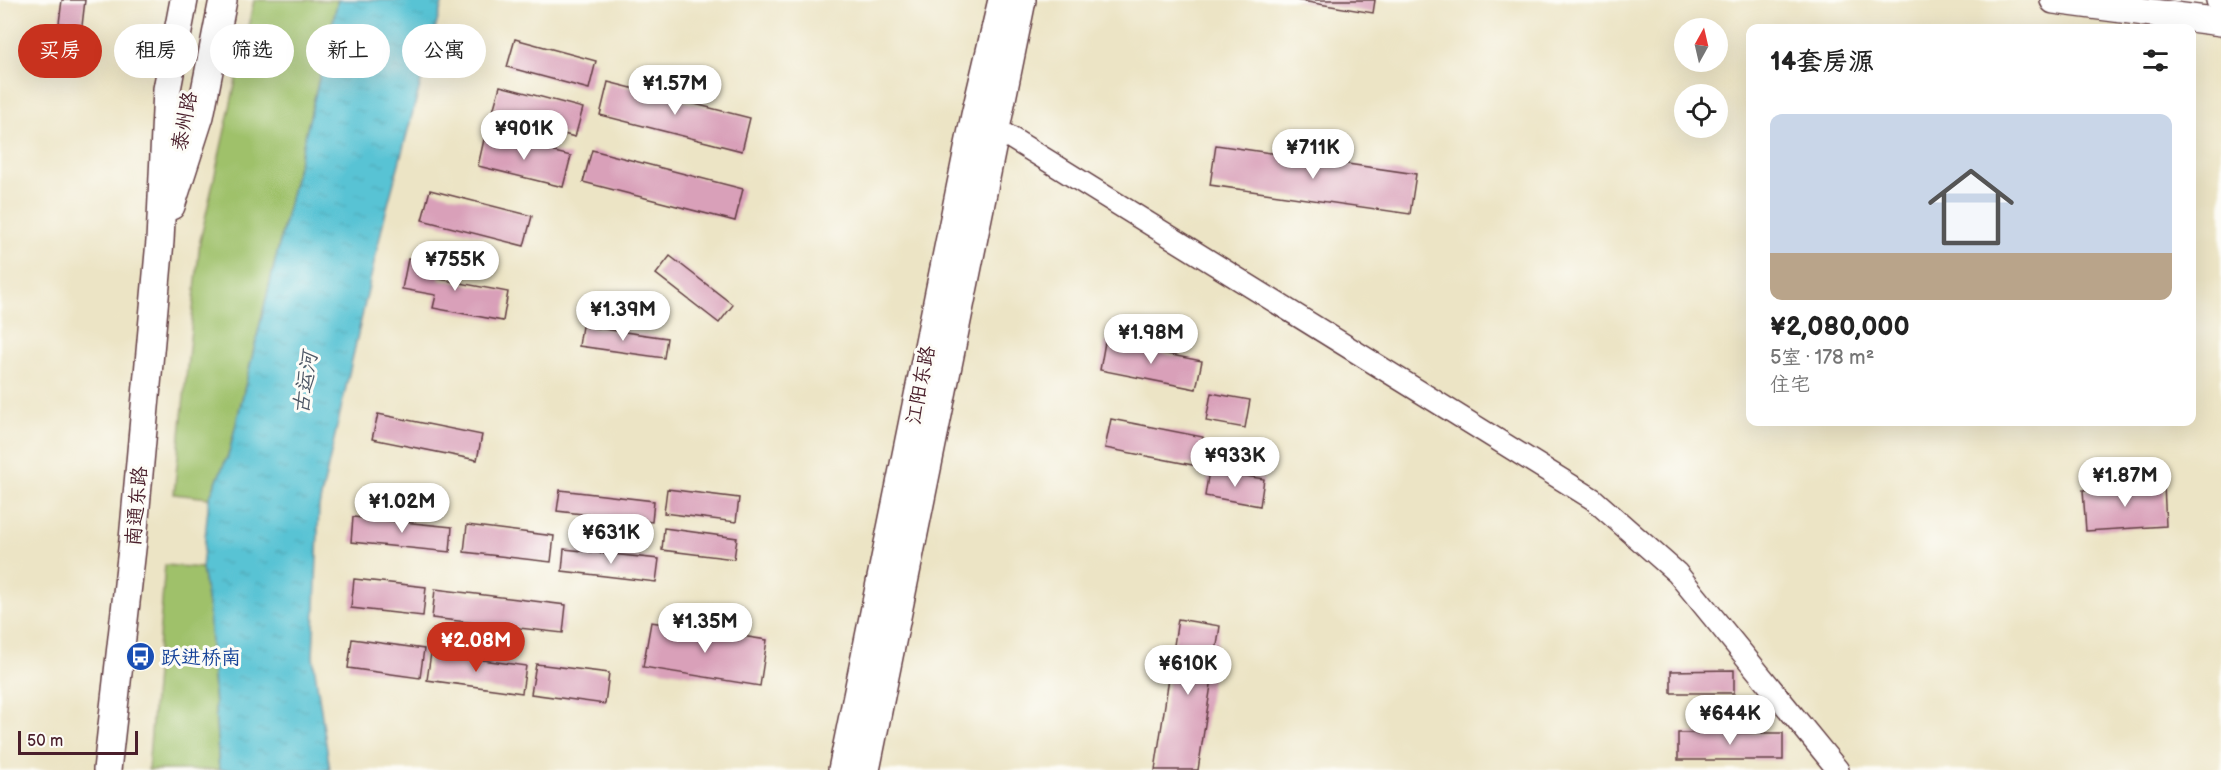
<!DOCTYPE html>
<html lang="zh">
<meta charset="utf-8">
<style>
:root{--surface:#fff;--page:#f6f6f6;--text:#222;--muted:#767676;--accent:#c8321e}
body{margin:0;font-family:"Balsamiq Sans","LXGW WenKai TC",sans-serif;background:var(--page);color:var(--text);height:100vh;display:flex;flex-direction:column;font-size:22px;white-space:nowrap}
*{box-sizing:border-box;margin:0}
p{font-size:20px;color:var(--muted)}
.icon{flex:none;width:33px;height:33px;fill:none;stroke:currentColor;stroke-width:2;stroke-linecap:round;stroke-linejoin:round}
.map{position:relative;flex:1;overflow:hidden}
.drawer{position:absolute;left:1746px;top:24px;width:450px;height:402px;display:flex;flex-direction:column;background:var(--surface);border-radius:12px;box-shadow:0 6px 24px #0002}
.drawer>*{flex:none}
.top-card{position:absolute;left:18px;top:24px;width:570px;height:54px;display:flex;gap:12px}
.needle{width:39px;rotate:8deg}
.fabs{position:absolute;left:1674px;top:18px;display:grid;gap:12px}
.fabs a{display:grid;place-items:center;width:54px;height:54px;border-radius:50%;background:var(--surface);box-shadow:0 6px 24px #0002;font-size:30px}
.scale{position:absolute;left:18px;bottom:15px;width:120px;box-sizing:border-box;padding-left:6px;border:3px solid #4a1f2b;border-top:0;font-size:16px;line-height:21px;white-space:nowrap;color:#4a1f2b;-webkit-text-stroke:4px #fdfcf7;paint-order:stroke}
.price{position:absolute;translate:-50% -51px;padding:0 14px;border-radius:21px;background:#fff;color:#222;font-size:20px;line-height:39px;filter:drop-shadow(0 2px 3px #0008)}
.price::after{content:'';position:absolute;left:50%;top:36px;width:18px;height:14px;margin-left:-9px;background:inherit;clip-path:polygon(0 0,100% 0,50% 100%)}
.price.selected{background:var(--accent);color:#fff}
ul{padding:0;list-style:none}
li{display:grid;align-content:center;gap:12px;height:318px;padding:0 24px}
li span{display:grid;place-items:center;height:186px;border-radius:12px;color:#555}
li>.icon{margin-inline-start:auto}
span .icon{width:108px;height:108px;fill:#fffc;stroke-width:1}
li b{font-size:26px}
h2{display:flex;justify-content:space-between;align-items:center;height:72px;padding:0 24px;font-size:26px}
.tag{padding:0 21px;border-radius:27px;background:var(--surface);box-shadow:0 6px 24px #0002;font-size:21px;line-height:54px}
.tag.selected{background:var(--accent);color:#fff}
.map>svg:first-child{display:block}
.park{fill:#9fc16a;stroke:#74704a;stroke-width:1.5}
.water{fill:url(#water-ripples);stroke:#527180;stroke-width:1.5}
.building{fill:#d9a0b9}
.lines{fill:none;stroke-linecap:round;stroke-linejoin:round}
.minor-casing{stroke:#623d42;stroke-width:24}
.major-casing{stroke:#623d42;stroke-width:30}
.minor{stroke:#fff;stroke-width:21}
.major{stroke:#fff;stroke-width:27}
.labels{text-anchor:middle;stroke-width:6;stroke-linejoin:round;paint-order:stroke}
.street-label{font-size:20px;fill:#4a1f2b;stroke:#fdfcf7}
.transit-label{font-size:20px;fill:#164399;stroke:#fdfcf7;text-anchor:start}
.water-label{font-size:21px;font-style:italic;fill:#4f5866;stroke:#fdfcf7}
</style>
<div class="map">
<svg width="2221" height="770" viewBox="0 0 2221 770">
<defs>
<pattern id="water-ripples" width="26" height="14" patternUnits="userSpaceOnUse" patternTransform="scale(1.5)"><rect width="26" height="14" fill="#59c3d4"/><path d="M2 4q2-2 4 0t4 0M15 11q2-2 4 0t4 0" fill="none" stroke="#4fa7b6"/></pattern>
</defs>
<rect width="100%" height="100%" fill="#fdfcf7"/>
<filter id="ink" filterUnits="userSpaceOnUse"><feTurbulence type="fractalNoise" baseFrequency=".0167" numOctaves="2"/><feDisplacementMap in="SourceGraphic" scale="12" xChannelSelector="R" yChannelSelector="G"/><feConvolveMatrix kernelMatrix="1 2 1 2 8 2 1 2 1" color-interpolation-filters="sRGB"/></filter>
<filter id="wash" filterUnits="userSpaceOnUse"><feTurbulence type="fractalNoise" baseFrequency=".008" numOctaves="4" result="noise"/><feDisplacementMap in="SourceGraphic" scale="24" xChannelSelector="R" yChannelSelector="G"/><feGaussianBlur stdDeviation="1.35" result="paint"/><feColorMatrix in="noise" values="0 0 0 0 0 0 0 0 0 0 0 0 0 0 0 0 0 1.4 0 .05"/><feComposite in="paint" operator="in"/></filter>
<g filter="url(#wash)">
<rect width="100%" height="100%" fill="#ece4c5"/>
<g class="park">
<polygon points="254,0 338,0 229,453 209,498 174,494 200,241"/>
<polygon points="165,565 202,568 209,611 219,770 148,770"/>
</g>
<polygon class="water" points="338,0 443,0 384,219 319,506 313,657 330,770 219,770 209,611 202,568 209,498 229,453"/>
<g id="blocks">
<g class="building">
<polygon points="62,0 85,0 82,26 59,23"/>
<polygon points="1295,0 1375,0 1373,13"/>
<polygon points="515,39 596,61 589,89 507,67"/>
<polygon points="608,82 750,118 742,151 600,115"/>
<polygon points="500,86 583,108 575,137 492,115"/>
<polygon points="485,135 571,156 563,187 478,166"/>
<polygon points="1216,145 1416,174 1410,214 1210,185"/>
<polygon points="592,150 743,189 735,221 583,182"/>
<polygon points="430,190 532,216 524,246 422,220"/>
<polygon points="670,256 733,305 719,323 656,274"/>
<polygon points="408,259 442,266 439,279 508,292 503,321 433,308 436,295 402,289"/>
<polygon points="582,326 667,338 664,358 579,346"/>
<polygon points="1105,342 1202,361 1196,389 1100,370"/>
<polygon points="1211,393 1250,400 1245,428 1206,421"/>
<polygon points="378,414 482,435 477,460 372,439"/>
<polygon points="1111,419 1203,437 1198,466 1105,448"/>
<polygon points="1209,470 1264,479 1260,506 1205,496"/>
<polygon points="2164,485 2166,526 2086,531 2083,490"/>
<polygon points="667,489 739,498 736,522 664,513"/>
<polygon points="560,490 654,501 652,522 557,511"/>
<polygon points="353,517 452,527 450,552 351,542"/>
<polygon points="467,525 554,536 551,562 464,552"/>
<polygon points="664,528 737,538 734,559 662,550"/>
<polygon points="564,549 659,559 656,582 562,571"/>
<polygon points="354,579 426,587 423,616 351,608"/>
<polygon points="435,589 566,605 563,633 432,618"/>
<polygon points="1178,619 1220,626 1198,770 1155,770"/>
<polygon points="651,622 767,640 760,686 643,667"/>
<polygon points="352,639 424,649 420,678 348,668"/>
<polygon points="431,653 526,666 522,693 427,680"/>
<polygon points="536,664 609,673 605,704 531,694"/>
<polygon points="1734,670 1734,693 1671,693 1671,671"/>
<rect x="1678" y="733" width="105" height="27"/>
</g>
</g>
</g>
<g filter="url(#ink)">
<use href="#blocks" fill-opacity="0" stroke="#623d42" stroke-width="1.5"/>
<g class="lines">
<defs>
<polyline id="minor" points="995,128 1593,499 1677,573 1838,770"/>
<g id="major">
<polyline points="2054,0 2221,22"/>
<polyline points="2220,0 2221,0"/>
<polyline points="171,206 200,116 223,0"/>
<polyline points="107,770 133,540 160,241 167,89 184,0"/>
<polyline points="842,770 975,115 1002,0"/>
<polyline points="866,770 1022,0"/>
</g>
</defs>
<use href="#minor" class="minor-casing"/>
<use href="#major" class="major-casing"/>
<use href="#minor" class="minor"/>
<use href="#major" class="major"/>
</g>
</g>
<defs>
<symbol id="bus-disc" viewBox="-11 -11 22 22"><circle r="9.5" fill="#1a4fb4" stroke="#fdfcf7"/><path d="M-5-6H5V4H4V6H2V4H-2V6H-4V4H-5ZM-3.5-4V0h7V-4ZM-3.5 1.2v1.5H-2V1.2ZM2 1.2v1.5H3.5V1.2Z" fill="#fff"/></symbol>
</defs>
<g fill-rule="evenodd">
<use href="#bus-disc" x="124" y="640" width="33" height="33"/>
</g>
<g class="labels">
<g class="street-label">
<text transform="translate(184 121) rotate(-79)" y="7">泰州路</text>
<text transform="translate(920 385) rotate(-79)" y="7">江阳东路</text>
<text transform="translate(136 506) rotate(-85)" y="7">南通东路</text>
</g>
<g class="transit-label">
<text x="161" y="664">跃进桥南</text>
</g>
<g class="water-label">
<text transform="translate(305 383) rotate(-81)" y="7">古运河</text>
</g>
</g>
</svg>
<div class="fabs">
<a><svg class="needle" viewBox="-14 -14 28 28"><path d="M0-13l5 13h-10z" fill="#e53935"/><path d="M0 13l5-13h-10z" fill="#767676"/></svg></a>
<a><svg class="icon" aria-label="locate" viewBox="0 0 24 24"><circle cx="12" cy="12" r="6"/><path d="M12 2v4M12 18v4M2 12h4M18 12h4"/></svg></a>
</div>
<div class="scale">50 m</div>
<b class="price" style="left:675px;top:116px">¥1.57M</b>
<b class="price" style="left:524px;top:161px">¥901K</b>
<b class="price" style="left:1313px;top:180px">¥711K</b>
<b class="price" style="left:455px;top:292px">¥755K</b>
<b class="price" style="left:623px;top:342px">¥1.39M</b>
<b class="price" style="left:1151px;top:365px">¥1.98M</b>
<b class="price" style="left:1235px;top:488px">¥933K</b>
<b class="price" style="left:2125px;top:508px">¥1.87M</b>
<b class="price" style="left:402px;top:534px">¥1.02M</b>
<b class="price" style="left:611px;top:565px">¥631K</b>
<b class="price" style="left:705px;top:654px">¥1.35M</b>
<b class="price selected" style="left:476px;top:673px">¥2.08M</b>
<b class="price" style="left:1188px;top:696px">¥610K</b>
<b class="price" style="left:1730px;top:746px">¥644K</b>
<div class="top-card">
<a class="tag selected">买房</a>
<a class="tag">租房</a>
<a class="tag">筛选</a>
<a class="tag">新上</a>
<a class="tag">公寓</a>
</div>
<section class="drawer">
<h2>14套房源<svg class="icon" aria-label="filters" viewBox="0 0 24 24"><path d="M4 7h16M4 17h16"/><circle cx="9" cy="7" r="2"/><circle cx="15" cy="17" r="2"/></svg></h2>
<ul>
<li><span style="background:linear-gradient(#c9d6e8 75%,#b9a48a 0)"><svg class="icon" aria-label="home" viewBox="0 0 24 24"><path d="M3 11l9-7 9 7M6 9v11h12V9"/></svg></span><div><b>¥2,080,000</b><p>5室 · 178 m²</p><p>住宅</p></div></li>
</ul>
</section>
</div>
